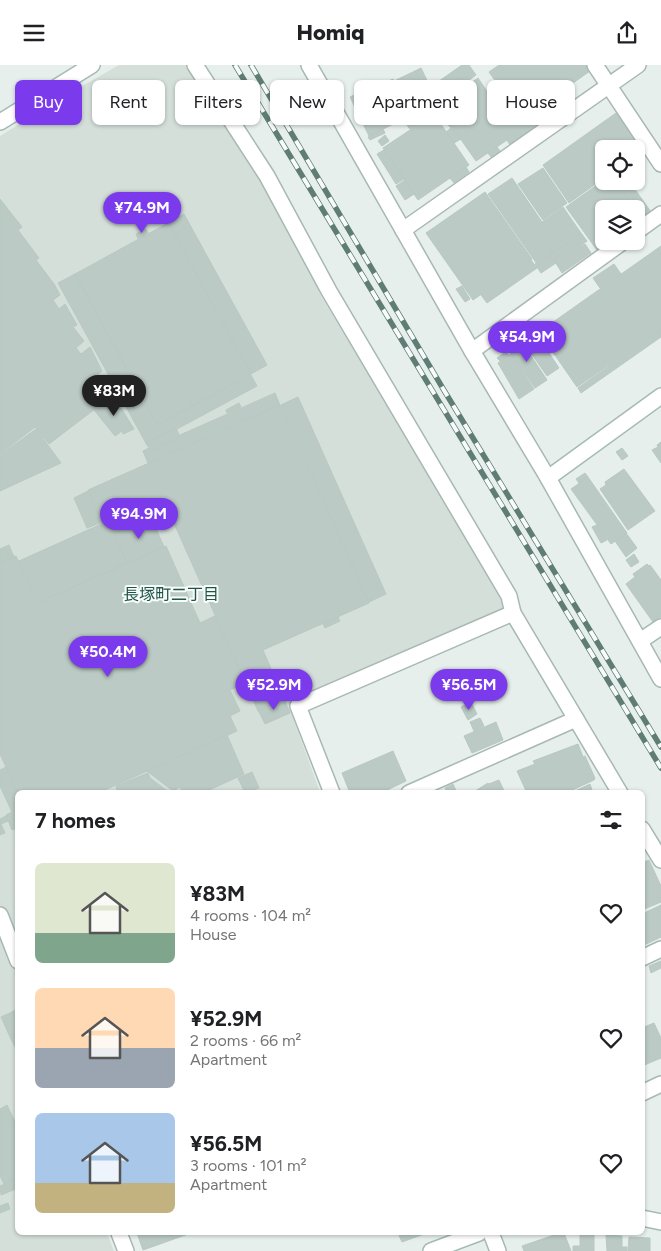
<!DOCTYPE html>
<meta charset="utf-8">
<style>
:root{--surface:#fff;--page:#f2f2f2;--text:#202124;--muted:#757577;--accent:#7c3aed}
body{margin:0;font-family:Figtree,"Noto Sans JP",sans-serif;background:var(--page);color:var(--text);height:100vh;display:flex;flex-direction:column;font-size:19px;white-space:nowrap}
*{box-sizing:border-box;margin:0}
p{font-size:16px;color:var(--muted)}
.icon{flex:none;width:28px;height:28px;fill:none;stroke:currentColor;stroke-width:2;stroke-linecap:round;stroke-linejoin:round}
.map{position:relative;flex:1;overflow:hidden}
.sheet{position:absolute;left:15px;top:725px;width:630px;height:445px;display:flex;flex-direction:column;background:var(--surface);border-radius:8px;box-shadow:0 1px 4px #0004}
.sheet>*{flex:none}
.guide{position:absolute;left:15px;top:15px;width:631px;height:45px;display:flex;gap:10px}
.controls{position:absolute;left:595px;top:75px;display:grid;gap:10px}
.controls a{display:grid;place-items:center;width:50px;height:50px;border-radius:8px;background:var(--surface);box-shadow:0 1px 4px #0004;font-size:25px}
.price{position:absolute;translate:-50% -42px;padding:0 11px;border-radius:18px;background:var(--accent);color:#fff;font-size:16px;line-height:32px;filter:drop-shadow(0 1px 2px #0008)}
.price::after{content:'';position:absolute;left:50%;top:30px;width:15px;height:11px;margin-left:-8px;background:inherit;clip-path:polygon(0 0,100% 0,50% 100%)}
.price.current{background:#222;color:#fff}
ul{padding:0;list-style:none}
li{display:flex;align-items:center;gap:15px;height:125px;padding:0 20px}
li span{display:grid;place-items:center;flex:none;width:140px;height:100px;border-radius:8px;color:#555}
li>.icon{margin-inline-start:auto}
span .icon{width:60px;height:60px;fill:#fffc;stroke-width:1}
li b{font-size:21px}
h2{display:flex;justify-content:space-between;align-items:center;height:60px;padding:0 20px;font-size:21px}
.tag{padding:0 18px;border-radius:8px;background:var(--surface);box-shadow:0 1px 4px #0004;font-size:18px;line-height:45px}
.tag.current{background:var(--accent);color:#fff}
header{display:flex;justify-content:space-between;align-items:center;height:65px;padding:0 20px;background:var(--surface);font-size:22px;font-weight:800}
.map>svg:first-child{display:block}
.built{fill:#d4dfda}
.building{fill:#bbcac4;stroke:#b8c9c2}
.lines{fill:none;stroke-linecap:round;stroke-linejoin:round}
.street-casing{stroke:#a8b8b2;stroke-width:18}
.secondary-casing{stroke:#a4bbb3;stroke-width:18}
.street{stroke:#fff;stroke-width:15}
.secondary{stroke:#fff;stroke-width:15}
.rail-casing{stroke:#5f7d75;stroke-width:5.5}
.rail{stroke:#f7fbf9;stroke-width:4;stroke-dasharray:11;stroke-linecap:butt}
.labels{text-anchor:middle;stroke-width:4;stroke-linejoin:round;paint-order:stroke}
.neighbourhood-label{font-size:16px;fill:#1f5548;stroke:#f7fbf9}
</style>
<header><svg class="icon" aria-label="menu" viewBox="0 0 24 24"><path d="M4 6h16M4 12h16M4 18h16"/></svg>Homiq<svg class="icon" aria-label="share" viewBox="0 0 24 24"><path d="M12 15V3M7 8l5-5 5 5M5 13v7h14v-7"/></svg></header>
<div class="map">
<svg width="661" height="1186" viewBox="0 0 661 1186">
<rect width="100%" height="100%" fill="#e6efeb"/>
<polygon class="built" points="119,0 188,0 256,106 302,190 321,231 504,535 502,545 289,642 320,727 18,728 18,1168 107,1168 114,1186 0,1186 0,71 58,35"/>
<g class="building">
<polygon points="462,0 469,0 476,10 442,35 432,21"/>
<polygon points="499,0 586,0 590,6 522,54 489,7"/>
<polygon points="421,3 436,34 430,37 415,6"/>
<polygon points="415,6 432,40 369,71 350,32 377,19 378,21 393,14 394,16"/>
<polygon points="478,13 519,74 510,80 507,75 476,96 443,49 441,51 436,44 438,42 438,41"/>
<polygon points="505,30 522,54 529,49 537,60 519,73 495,37"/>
<polygon points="423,47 427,53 410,64 406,59"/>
<polygon points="616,48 643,85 636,90 636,84 604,84 604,113 569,138 543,100"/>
<polygon points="434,49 469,100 418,135 383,83"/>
<polygon points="449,57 461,74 454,78 446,67 451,63 447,59"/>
<polygon points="383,64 385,68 370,75 368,72"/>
<polygon points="385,70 389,76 382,81 378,76"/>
<polygon points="497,82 500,86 491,92 488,88"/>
<polygon points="384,85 404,114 396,119 377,89"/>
<polygon points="466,102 469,107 454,118 450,113"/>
<polygon points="543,103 567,138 543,155 518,119"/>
<polygon points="512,113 542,157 563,142 581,168 537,199 488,129"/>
<polygon points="405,115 414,129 405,135 396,121"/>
<polygon points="604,115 616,116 636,144 604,144 604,176 610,176 597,185 566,142"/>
<polygon points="616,116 629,116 651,147 642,153"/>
<polygon points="485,127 532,194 473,235 426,168"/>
<polygon points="0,134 22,162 18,165 39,193 36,195 54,219 60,230 53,235 59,244 65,239 77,260 73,262 84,276 76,283 81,289 90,282 102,306 97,310 112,331 49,379 35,362 0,389"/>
<polygon points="184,149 267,300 251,309 168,158"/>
<polygon points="168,158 251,309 157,360 75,209"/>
<polygon points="146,164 148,168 138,174 136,169"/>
<polygon points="581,168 587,176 580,181 578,178 554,195 550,190"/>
<polygon points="578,178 580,182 585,179 591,188 562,208 554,195"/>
<polygon points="661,181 661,264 577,322 539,267"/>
<polygon points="550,190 556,198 541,208 535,199"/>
<polygon points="531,195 537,203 487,238 481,230"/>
<polygon points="614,199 621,209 600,223 593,213"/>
<polygon points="75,209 157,360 251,310 257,321 177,364 176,363 146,378 147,380 58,218"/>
<polygon points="462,221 470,234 465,237 456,224"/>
<polygon points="661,264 661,272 581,328 578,323"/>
<polygon points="520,274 547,315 535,323 507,283"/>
<polygon points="541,276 559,303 547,311 531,288 535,285 532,281"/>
<polygon points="506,287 509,290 500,296 497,293"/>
<polygon points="511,289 534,324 519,334 498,298"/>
<polygon points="275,328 280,340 148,398 143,386 149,383 151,386 180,372 180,370"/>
<polygon points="113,330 134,364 123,369 122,366 115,371 94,345"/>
<polygon points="298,332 386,529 369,537 281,340"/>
<polygon points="239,338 241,342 227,348 226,345"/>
<polygon points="280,340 369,538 263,585 284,634 258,646 168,445 114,469 108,456 103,459 88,425"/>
<polygon points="176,363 180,372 151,386 146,378"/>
<polygon points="36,364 61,398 0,426 0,390"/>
<polygon points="661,377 661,398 652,385 658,382 657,380"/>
<polygon points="622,383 628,391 622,395 616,387"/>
<polygon points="624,404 655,446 628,465 600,424 606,420 605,417"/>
<polygon points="585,408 588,412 579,418 576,414"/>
<polygon points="588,412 627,468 611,479 571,424"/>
<polygon points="88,426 102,457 87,463 74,433"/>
<polygon points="151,452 164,482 127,498 114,469"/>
<polygon points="108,456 127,498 38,538 19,496"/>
<polygon points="597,460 607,475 601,478 592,462"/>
<polygon points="626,468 637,483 626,492 615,476"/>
<polygon points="9,480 14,492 0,498 0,484"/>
<polygon points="166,481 200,558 215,551 242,611 239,613 242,620 230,625 240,646 230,651 237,666 98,728 18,728 0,689 0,498 16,491 37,538"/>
<polygon points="634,489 639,497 631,502 626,495"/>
<polygon points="647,499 649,501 650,500 661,515 661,552 653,557 626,519 635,512 633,509"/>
<polygon points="338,552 340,556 325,563 323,559"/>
<polygon points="284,634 290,648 265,659 258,645"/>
<polygon points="471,637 477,649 468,655 461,642"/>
<polygon points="480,653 484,661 474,666 470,657"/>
<polygon points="496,657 503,675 472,688 464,671"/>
<polygon points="227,670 244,709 203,728 183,728 180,722 173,726 147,706"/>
<polygon points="578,679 583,692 585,691 595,713 594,715 566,728 527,728 517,706 535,699 533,696"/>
<polygon points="393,686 406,716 381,728 350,728 342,708"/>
<polygon points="6,702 18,729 18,762 12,765 6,750 12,747 0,721 0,705"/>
<polygon points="252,707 259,723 245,728 238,713"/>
<polygon points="148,708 150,713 170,728 111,728 117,725 116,721"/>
<polygon points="499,715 505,728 472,728 488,718 489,719"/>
<polygon points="453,719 457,728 448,728 445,723"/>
<polygon points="590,719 593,728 571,728"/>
<polygon points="6,751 8,756 1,759 5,768 0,770 0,754"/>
<polygon points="649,795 661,821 661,837 642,845 642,798"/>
<polygon points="661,840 661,872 642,881 642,849"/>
<polygon points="661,896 661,903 651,908 649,901"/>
<polygon points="16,945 18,949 18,971 11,974 1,952"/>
<polygon points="654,958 661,973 661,993 642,1001 642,963"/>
<polygon points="18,971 18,988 11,974"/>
<polygon points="7,1040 18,1063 18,1113 4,1119 0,1111 0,1044"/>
<polygon points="18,1113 18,1123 1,1130 0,1121"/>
<polygon points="8,1138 10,1144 0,1148 0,1141"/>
<polygon points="137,1168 191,1168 143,1185"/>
<polygon points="398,1168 427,1168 402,1177"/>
<polygon points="560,1168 564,1168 571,1186 524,1186 522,1181"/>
<polygon points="580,1168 594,1168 594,1186 573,1186 573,1181 580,1181"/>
<polygon points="606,1170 622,1171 622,1182 627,1182 627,1186 607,1186"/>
<polygon points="629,1172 650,1173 650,1186 628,1186"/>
</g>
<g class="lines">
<defs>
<g id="street">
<polyline points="195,0 267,111 329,226 509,531 513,548 620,728"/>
<polyline points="309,0 472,286 548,413 661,614"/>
<polyline points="595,0 661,99"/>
<polyline points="403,165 638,0"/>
<polyline points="636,167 661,149"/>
<polyline points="472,286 624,176"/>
<polyline points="640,576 661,562"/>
<polyline points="332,728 298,641 513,548"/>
<polyline points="409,728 576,654"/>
<polyline points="642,764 661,795"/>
<polyline points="0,850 18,896"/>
<polyline points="642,893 661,884"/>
<polyline points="642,1028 661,1019"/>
<polyline points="119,1168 126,1186"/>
<polyline points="491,1168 498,1186"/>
</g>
<g id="secondary">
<polyline points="0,57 92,0"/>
<polyline points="548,413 661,331"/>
<polyline points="642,1153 661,1157"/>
<polyline points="431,1186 479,1168"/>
</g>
</defs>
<use href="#street" class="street-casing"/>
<use href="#secondary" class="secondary-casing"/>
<use href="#street" class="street"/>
<use href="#secondary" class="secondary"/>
<defs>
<g id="rail">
<polyline points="235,0 661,703"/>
<polyline points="251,0 445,327 661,682"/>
</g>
</defs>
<use href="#rail" class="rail-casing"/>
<use href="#rail" class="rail"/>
</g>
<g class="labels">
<g class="neighbourhood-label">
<text x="171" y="535">長塚町二丁目</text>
</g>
</g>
</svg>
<div class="controls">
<a><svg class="icon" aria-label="locate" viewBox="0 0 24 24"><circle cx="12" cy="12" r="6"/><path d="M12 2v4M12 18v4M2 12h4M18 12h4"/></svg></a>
<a><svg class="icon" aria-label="layers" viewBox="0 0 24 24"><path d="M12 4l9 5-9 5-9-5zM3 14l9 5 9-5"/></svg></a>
</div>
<b class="price" style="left:142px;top:169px">¥74.9M</b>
<b class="price" style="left:527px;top:298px">¥54.9M</b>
<b class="price current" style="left:114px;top:352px">¥83M</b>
<b class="price" style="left:139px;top:475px">¥94.9M</b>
<b class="price" style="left:108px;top:613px">¥50.4M</b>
<b class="price" style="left:274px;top:646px">¥52.9M</b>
<b class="price" style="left:469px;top:646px">¥56.5M</b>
<div class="guide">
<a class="tag current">Buy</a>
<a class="tag">Rent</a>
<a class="tag">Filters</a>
<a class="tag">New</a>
<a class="tag">Apartment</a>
<a class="tag">House</a>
</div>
<section class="sheet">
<h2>7 homes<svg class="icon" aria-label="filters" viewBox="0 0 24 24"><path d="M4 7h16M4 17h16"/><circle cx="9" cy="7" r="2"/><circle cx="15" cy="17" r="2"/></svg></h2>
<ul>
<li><span style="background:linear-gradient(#dfe7d0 70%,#7fa58c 0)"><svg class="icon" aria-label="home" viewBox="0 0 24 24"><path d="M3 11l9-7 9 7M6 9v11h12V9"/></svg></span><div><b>¥83M</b><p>4 rooms · 104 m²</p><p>House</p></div><svg class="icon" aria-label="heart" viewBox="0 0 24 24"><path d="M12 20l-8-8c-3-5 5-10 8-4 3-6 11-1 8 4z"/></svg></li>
<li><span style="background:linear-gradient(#ffd9b3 60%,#9aa5b1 0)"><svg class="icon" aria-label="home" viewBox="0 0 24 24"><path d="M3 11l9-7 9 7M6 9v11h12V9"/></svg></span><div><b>¥52.9M</b><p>2 rooms · 66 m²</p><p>Apartment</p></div><svg class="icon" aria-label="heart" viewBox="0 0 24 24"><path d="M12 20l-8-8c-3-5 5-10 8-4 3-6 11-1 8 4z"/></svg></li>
<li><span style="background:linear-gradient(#a9c7e8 70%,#c2b280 0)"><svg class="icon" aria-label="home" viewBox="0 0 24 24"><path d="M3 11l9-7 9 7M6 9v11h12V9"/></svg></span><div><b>¥56.5M</b><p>3 rooms · 101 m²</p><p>Apartment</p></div><svg class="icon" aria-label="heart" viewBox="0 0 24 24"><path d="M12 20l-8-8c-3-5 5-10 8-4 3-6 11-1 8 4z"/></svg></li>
</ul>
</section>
</div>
